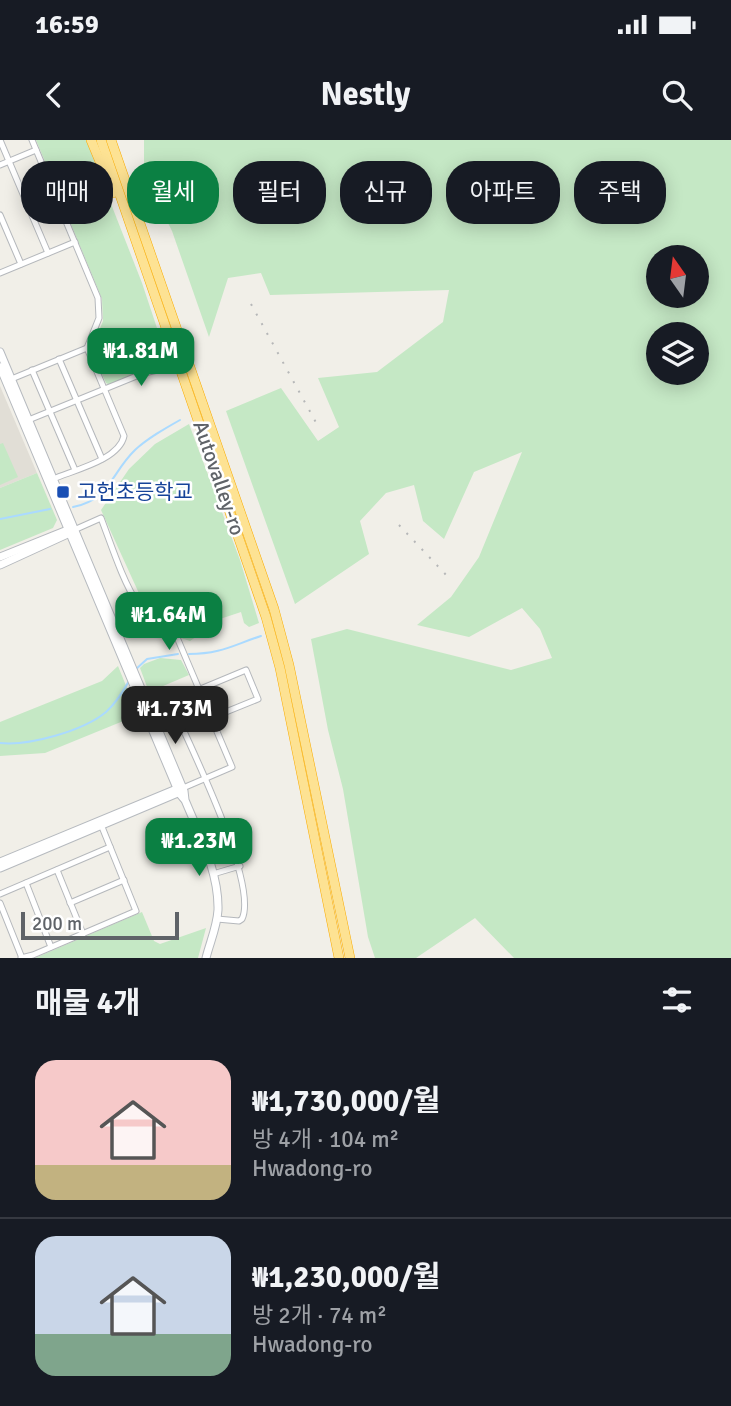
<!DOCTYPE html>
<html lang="ko">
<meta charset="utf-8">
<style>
:root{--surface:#171b24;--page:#20242c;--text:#f1f3f6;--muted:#9ea1a6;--line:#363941;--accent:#0b8043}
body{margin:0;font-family:Signika,"Noto Sans KR",sans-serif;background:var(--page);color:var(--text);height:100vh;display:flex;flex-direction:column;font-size:26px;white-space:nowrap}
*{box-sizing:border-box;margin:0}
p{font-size:23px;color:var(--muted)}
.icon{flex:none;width:38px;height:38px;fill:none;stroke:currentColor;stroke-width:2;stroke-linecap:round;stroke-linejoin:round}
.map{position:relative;height:818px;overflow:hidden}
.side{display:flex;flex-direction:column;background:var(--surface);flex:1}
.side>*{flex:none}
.guide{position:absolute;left:21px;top:21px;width:690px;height:63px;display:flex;gap:14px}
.needle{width:46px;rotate:346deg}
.fabs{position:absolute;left:646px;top:105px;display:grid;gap:14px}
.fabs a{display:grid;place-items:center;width:63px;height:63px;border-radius:50%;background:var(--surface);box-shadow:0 4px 18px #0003;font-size:35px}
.scale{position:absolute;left:21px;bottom:18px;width:158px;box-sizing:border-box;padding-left:7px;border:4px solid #5f6368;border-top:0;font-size:19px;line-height:24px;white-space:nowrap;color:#5f6368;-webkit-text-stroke:5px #fff;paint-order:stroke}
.price{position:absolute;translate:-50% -60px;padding:0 16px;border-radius:14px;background:var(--accent);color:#fff;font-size:23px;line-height:46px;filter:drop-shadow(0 2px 4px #0008)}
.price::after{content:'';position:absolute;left:50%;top:42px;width:21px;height:16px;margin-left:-10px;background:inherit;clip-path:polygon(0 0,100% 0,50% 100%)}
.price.on{background:#222;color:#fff}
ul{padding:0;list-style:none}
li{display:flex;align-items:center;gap:21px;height:175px;padding:0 35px}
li+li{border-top:2px solid var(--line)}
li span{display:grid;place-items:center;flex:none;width:196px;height:140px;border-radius:21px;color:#555}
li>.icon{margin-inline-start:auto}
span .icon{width:84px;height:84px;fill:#fffc;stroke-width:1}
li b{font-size:30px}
h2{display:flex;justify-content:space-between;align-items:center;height:84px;padding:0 35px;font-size:30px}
.tag{padding:0 24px;border-radius:28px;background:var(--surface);box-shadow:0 4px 18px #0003;font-size:24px;line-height:63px}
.tag.on{background:var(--accent);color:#fff}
.status{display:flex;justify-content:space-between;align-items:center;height:49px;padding:0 35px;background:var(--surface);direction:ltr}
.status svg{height:19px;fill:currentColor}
header{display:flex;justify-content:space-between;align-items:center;height:91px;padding:0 35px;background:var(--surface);font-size:32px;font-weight:700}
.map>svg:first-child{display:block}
.education{fill:#e1ded6}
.green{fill:#c5e8c5;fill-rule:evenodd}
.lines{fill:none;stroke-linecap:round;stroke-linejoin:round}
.stream{stroke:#aadaff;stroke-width:2}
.street-casing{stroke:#b5b8bc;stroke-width:7}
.secondary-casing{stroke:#b6babf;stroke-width:9}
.highway-casing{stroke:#f9ab00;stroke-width:10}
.street{stroke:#fff;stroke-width:5}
.secondary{stroke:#fff;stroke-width:7}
.highway{stroke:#fde293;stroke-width:9}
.rail{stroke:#b6b7b8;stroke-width:2;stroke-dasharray:2 9;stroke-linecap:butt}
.transit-dot{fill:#1a4fb4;stroke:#fff;stroke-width:2.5}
.labels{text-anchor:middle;stroke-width:5;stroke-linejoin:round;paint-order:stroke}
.street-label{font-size:21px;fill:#5f6368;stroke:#fff}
.transit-label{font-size:21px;fill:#164399;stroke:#fff;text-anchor:start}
</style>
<div class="status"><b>16:59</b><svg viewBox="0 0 49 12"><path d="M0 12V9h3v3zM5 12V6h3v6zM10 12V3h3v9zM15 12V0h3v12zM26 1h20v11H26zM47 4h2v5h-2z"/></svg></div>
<header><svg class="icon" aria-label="back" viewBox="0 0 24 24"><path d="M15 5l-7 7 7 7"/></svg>Nestly<svg class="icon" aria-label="search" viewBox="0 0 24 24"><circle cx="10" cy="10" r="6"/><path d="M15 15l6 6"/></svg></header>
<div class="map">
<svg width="731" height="818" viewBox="0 0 731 818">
<rect width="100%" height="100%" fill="#f1efe8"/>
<polygon class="education" points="0,246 37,333 0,348"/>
<g class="green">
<polygon points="36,0 86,0 142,143 169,224 143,231 110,245 106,243 91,210 103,181 102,159"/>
<path d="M144,0H731V818H514L475,778L416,818H375L368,797L343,649L328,590L311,499L347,489L511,530L552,518L540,489L522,468L469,497L417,485L451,457L479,417L522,312L474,332L444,399L423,381L414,345L386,353L360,381L369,414L295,464L226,271L281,248L318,301L339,287L318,238L377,232L443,182L449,150L270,155L261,133L228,138L209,197L172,91L144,35ZM658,117H696V156H658ZM658,194H696V233H658Z"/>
<path d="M189,284L240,420L259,483L249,487L244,483L241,472L205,484L203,492L190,501L181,498C174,479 154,475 142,460L101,370L129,329L155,304Z"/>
<polygon points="3,303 18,337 0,345 0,304"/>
<polygon points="37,333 57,380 53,388 0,410 0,348"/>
<polygon points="160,518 181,520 189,535 149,552 140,528 144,524"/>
<polygon points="118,526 138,575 45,613 0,616 0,582 102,541"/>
<polygon points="142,772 154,801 160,804 206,788 198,818 35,818"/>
</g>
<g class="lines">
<g class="stream">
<path d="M73,367C110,360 111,333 135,310C148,298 164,289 180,280"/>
<polyline points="0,379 50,369"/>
<path d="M189,514C221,514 233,505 261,496"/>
<polyline points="135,530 147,519 178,514"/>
<path d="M0,603C29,606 83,591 106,572C116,563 122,553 129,541"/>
</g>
<defs>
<g id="street">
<polyline points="0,0 48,113"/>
<path d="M32,0L98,158L99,178L87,208L124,296C119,320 74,330 53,339"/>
<polyline points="0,25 36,10"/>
<polyline points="0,75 21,124"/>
<polyline points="0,133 75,102"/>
<polyline points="59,219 102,319"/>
<polyline points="32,230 75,330"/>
<polyline points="9,240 87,208"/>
<polyline points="26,281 144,233 171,227"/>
<path d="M74,390L101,378C111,404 123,442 138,464C148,478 166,482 176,495L232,627L183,648"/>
<path d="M170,561C188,601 259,744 242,779L239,781L217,779"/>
<polyline points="150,570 246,530 258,559 211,578"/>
<polyline points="57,730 83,794"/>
<polyline points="213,734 240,726"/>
<polyline points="26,743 51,807"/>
<polyline points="0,754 110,707"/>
<polyline points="0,763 22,818"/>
<polyline points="70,763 124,740"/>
<polyline points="21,818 33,815 136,771 100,682"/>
</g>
<g id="secondary">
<path d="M0,212L184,651L185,660C199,694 219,732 218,770C217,787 210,802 206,818"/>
<polyline points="0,227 179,653 184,659"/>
<polyline points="0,417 70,389"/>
<polyline points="0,425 72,392"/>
<polyline points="0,722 179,648"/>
<polyline points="0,728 180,652"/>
</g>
<g id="highway">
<polyline points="91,0 113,53"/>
<polyline points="101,0 266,477 280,528 339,818"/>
<polyline points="111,0 274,469 289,525 350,818"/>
</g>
</defs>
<use href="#street" class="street-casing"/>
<use href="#secondary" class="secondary-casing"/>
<use href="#highway" class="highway-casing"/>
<use href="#street" class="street"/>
<use href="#secondary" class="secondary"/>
<use href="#highway" class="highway"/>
<g class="rail">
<polyline points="251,164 319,288"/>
<polyline points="399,385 449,438"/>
</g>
</g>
<rect class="transit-dot" x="56" y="345" width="14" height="14" rx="3.5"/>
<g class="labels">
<g class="street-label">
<text transform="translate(219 338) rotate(71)" y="7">Autovalley-ro</text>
</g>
<g class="transit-label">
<text x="77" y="359">고헌초등학교</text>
</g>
</g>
</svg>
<div class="fabs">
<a><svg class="needle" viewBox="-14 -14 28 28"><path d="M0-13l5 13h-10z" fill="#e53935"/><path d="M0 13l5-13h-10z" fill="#9ea1a6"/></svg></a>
<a><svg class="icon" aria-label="layers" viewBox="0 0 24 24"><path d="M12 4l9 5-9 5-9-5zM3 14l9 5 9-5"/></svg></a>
</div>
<div class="scale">200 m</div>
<b class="price" style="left:141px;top:248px">₩1.81M</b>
<b class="price" style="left:169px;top:512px">₩1.64M</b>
<b class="price on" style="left:175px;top:606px">₩1.73M</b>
<b class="price" style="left:199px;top:738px">₩1.23M</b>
<div class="guide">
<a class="tag">매매</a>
<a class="tag on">월세</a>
<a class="tag">필터</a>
<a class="tag">신규</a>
<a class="tag">아파트</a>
<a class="tag">주택</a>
</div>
</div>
<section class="side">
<h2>매물 4개<svg class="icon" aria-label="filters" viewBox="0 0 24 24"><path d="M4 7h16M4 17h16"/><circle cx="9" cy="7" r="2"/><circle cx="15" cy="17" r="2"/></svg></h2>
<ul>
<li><span style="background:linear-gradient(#f6c9c9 75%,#c2b280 0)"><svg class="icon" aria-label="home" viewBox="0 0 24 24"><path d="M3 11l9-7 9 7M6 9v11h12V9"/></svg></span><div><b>₩1,730,000/월</b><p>방 4개 · 104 m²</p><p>Hwadong-ro</p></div></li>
<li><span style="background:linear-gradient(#c9d6e8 70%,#7fa58c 0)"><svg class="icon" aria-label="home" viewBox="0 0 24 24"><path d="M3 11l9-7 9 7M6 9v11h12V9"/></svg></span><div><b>₩1,230,000/월</b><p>방 2개 · 74 m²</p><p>Hwadong-ro</p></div></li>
</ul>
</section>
